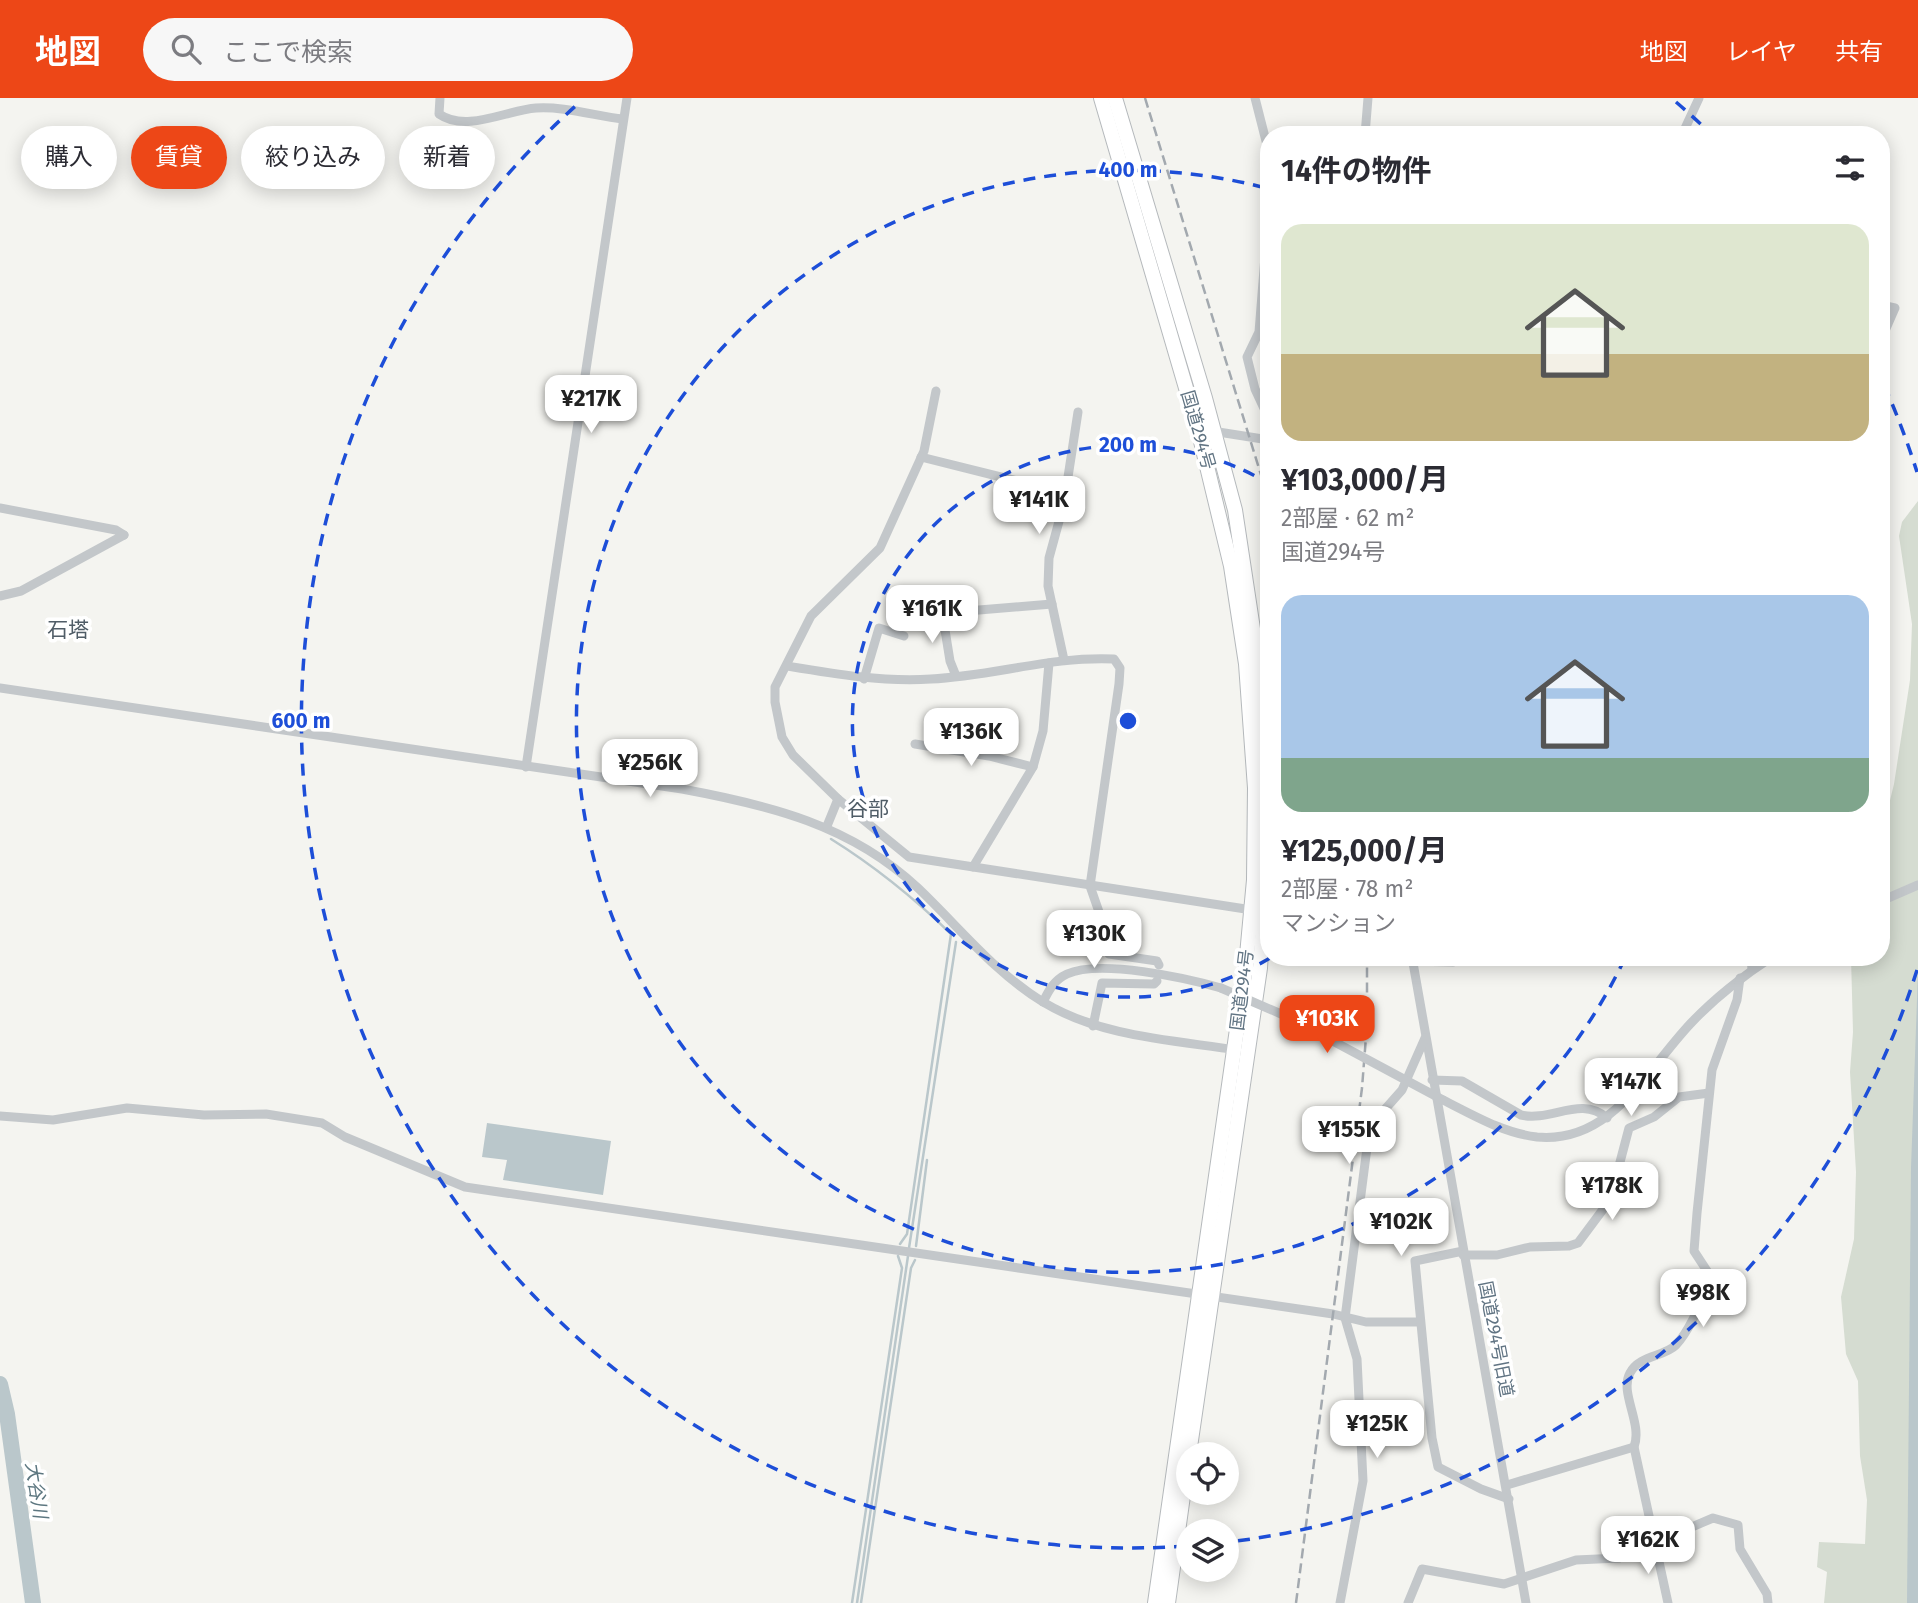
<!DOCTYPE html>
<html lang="ja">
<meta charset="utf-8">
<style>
:root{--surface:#fff;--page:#f7f7f7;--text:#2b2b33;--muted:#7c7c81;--accent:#ed4717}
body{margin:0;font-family:"Fira Sans","Noto Sans JP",sans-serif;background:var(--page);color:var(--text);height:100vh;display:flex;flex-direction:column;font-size:26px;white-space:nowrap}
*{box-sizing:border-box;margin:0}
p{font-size:23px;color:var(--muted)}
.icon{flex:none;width:38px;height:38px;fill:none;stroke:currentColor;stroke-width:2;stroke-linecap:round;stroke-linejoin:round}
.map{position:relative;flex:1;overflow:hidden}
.drawer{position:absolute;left:1260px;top:28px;width:630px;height:840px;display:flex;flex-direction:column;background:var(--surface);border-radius:28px;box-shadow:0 4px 18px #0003}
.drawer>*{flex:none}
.hud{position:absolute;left:21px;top:28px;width:665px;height:63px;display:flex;gap:14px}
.tools{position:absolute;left:1176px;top:1344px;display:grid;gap:14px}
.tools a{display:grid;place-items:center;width:63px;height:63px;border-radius:50%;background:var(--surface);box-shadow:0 4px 18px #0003;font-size:35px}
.price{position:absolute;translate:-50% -60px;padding:0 16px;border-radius:14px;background:#fff;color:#222;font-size:23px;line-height:46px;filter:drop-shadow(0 2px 4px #0008)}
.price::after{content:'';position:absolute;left:50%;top:42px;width:21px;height:16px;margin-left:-10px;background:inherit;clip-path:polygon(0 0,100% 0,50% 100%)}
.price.current{background:var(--accent);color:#fff}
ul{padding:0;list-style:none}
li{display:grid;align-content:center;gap:14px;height:371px;padding:0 21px}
li span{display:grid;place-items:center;height:217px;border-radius:21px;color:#555}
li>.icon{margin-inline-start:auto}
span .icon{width:126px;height:126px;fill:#fffc;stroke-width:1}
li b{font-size:30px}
h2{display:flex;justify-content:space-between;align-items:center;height:84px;padding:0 21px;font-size:30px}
.pill{padding:0 24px;border-radius:32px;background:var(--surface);box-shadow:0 4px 18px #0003;font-size:24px;line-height:63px}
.pill.current{background:var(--accent);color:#fff}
header{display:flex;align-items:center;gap:42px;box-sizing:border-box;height:98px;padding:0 35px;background:var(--accent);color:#fff}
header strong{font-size:33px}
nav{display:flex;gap:38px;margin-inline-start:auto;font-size:24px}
.search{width:490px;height:63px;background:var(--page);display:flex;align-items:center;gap:18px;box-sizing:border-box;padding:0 24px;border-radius:38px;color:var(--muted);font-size:26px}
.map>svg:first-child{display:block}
.green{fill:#d5dcd1}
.water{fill:#bac7cb}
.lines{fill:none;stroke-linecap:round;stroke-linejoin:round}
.stream{stroke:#bac7cb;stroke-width:2.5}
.river{stroke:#bac7cb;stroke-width:16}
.highway-casing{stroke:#b5b9bc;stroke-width:16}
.minor{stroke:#c3c7ca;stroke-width:9}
.highway{stroke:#fff;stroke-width:14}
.rail{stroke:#a3a9af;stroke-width:2.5;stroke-dasharray:10 5;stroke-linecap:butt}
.minor-bridge{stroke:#c3c7ca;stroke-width:9}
.ring{fill:none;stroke:#1d4ed8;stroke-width:3.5;stroke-dasharray:12 9}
.labels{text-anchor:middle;stroke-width:7;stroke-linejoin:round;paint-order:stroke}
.street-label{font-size:18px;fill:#617483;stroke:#fff}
.water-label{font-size:19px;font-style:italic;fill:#5d7780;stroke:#fff}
.quarter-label{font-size:21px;fill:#505d67;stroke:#fff}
.centre{fill:#1d4ed8;stroke:#fff;stroke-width:3.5}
.ring-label{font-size:21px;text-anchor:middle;font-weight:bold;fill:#1d4ed8;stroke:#fff;stroke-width:7;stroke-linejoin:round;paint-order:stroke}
</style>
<header>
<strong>地図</strong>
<div class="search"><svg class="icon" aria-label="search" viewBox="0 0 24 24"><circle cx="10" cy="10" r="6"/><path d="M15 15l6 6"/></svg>ここで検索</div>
<nav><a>地図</a><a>レイヤ</a><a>共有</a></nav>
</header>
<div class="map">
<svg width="1918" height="1505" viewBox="0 0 1918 1505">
<rect width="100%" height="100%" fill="#f4f4f0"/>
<polygon class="green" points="1918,403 1918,1505 1824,1505 1827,1474 1817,1469 1819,1444 1865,1446 1867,1402 1860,1358 1858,1283 1846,1256 1841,1199 1854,1141 1856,1074 1850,974 1853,934 1851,859 1881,859 1881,739 1894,686 1910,582 1912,526 1899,438 1902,424"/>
<g class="water">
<polygon points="1918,873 1918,1505 1907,1505 1911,1070"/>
<polygon points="487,1025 611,1043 603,1097 503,1082 507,1062 482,1059"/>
</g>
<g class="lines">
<g class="stream">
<path d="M831,741C876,769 913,799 951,836L907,1136L900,1146"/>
<polyline points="916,1148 927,1062"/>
<polyline points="909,1150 956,844"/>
<polyline points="852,1505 902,1170 898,1158"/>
<polyline points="857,1505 908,1158"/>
<polyline points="861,1505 911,1170 915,1162"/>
</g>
<polyline class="river" points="0,1286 7,1316 33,1505"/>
<defs>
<g id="highway">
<polyline points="1101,0 1198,331 1231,468 1246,566 1255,690 1254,782 1246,868 1155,1505"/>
<polyline points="1115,0 1205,300 1235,412 1258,564 1265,648 1266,783 1260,870 1189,1356"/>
<polyline points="1168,1505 1188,1362"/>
</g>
</defs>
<use href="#highway" class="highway-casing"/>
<g class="minor">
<path d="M440,0L439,16C466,35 507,12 536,10C563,8 596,18 623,21"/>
<polyline points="1255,0 1269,55"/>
<polyline points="1365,37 1368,0"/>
<polyline points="1682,37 1699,0"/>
<polyline points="1269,108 1259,234 1247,259 1255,291 1269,321"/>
<polyline points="1881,207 1895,210 1881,242"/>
<polyline points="936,293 924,353 880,450 811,518 775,589 775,604 782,639 793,657 838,701 909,759 1252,812"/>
<polyline points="1212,333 1269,342"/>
<polyline points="921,359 1065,395"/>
<polyline points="0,410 116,432 124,437"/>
<polyline points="0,498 21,493 124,437"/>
<polyline points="941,507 950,563 956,578"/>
<polyline points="967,513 1052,506"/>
<polyline points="1064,562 1048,488 1049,460 1064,405 1078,314"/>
<path d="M787,568C835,576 882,584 931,581C993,578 1052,558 1114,561L1120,570L1119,586L1090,788L1106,834L1109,856L1157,863L1159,867"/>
<polyline points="864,581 879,530 904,538"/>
<path d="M0,590L682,691C769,707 851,727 918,790C959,829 994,874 1043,904C1101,939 1172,942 1237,952"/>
<polyline points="915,646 989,658 1033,669"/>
<polyline points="526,669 627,0"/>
<polyline points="827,728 838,701"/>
<polyline points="973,769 1033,669 1043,633 1049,565"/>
<polyline points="1881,803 1918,787"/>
<polyline points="1412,859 1526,1505"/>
<polyline points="1751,859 1752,872"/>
<polyline points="1412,863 1453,864 1453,859"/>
<path d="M1043,904C1049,892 1054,882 1067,876C1100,861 1186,880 1221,890"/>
<polyline points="1093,928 1102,885 1154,886 1157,883"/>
<path d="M1432,982L1462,983L1521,1017C1551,1024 1581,997 1607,1020"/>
<path d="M1443,1002C1473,1017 1503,1035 1537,1039C1613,1046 1648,969 1693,923C1717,898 1743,878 1772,859"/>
<polyline points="0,1018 53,1022 127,1010 204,1017 266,1016 322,1025 345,1039 465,1089 1333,1216 1366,1224 1420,1224"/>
<polyline points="1463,1153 1415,1163 1432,1340 1438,1369 1481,1391 1509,1401"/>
<polyline points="1463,1157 1497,1157 1530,1149 1569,1148 1578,1145 1610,1102 1629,1030 1654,1019 1679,999 1709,995"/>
<polyline points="1507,1387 1634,1349"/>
<polyline points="1340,1505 1363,1383 1357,1261 1345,1220 1368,1042 1379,1018 1402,992 1425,940"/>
<polyline points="1408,1505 1422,1471 1504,1486 1576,1462 1619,1460 1713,1420 1738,1427 1740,1451 1767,1496 1768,1505"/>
<path d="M1668,1505L1634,1349C1643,1325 1619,1295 1630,1275C1639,1257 1664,1259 1676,1247C1690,1232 1704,1198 1711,1179L1694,1153L1697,1115L1712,972L1737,902L1740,880"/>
</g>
<use href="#highway" class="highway"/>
<g class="rail">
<polyline points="1145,0 1269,403"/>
<polyline points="1296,1505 1362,990 1367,926 1367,859"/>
</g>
<polyline class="minor-bridge" points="1221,890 1288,919 1443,1002"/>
</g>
<g class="ring">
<path d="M1270 860A276 276 0 1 1 1268 385"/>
<path d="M1625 860A551 551 0 1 1 1266 90"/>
<path d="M1917 872A827 827 0 0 1 1229 1444M1186 1448A827 827 0 0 1 580 4M1676 4A827 827 0 0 1 1708 33M1884 287A827 827 0 0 1 1917 374"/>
</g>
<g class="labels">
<g class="street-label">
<text transform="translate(1198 332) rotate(74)" y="6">国道294号</text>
<text transform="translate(1242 892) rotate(-83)" y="6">国道294号</text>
<text transform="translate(1496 1241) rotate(79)" y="6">国道294号旧道</text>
</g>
<g class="water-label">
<text transform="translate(37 1392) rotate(81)" y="7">大谷川</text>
</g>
<g class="quarter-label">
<text x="68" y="539">石塔</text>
<text x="868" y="718">谷部</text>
</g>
</g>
<circle cx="1128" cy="623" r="10" class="centre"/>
<g class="ring-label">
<text x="1128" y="79">400 m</text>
<text x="1128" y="354">200 m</text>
<text x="301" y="630">600 m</text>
</g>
</svg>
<div class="tools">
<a><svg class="icon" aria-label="locate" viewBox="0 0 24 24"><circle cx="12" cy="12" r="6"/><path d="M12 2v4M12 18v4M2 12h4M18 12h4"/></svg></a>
<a><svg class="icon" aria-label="layers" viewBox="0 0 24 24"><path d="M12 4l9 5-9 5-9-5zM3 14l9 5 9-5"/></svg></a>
</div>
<b class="price" style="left:591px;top:337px">¥217K</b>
<b class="price" style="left:1039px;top:438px">¥141K</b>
<b class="price" style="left:932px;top:547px">¥161K</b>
<b class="price" style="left:971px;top:670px">¥136K</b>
<b class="price" style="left:650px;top:701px">¥256K</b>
<b class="price" style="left:1094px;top:872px">¥130K</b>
<b class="price current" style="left:1327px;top:957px">¥103K</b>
<b class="price" style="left:1631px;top:1020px">¥147K</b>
<b class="price" style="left:1349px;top:1068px">¥155K</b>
<b class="price" style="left:1612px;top:1124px">¥178K</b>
<b class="price" style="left:1401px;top:1160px">¥102K</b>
<b class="price" style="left:1703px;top:1231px">¥98K</b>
<b class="price" style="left:1377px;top:1362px">¥125K</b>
<b class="price" style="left:1648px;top:1478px">¥162K</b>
<div class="hud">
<a class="pill">購入</a>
<a class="pill current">賃貸</a>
<a class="pill">絞り込み</a>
<a class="pill">新着</a>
</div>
<section class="drawer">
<h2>14件の物件<svg class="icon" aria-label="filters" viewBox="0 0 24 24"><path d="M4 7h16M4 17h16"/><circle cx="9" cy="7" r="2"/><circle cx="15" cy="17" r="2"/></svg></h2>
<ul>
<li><span style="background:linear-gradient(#dfe7d0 60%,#c2b280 0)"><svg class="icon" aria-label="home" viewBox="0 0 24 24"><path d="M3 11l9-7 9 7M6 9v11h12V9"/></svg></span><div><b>¥103,000/月</b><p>2部屋 · 62 m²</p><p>国道294号</p></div></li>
<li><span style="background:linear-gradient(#a9c7e8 75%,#7fa58c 0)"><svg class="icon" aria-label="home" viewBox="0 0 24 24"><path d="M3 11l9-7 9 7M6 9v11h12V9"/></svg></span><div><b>¥125,000/月</b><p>2部屋 · 78 m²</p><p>マンション</p></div></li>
</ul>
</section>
</div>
